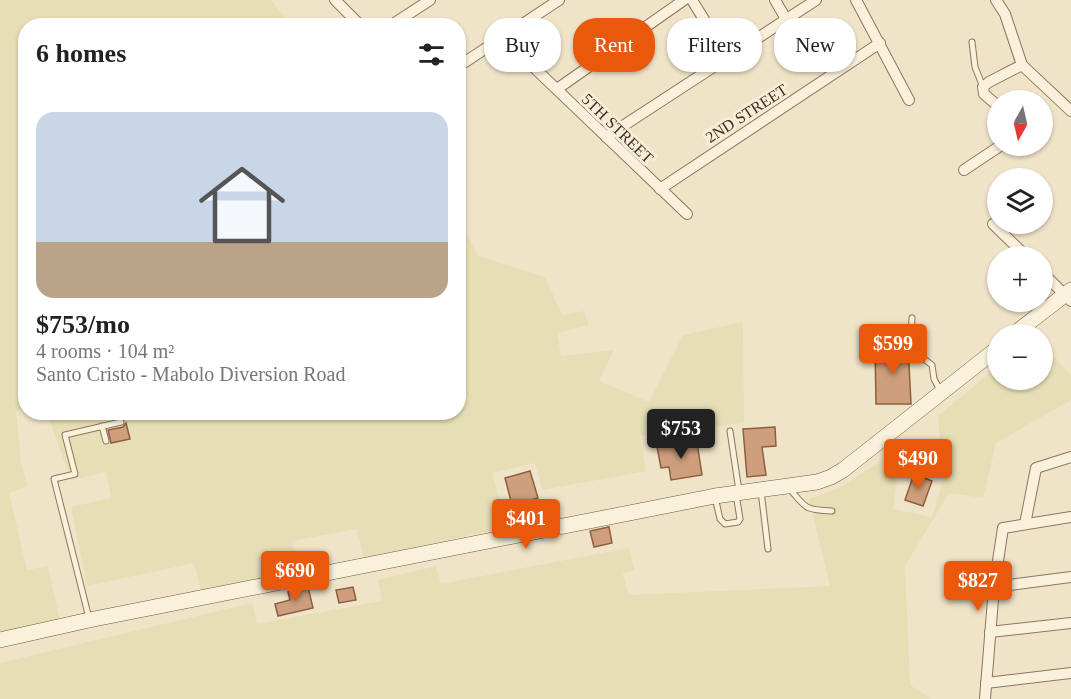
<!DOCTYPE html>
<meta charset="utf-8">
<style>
:root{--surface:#fff;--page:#f2f2f2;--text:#222;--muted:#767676;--accent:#ea580c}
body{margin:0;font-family:"Times New Roman",serif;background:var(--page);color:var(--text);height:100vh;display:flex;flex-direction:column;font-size:22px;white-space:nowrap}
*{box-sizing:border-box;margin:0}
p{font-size:20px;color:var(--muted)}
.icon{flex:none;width:33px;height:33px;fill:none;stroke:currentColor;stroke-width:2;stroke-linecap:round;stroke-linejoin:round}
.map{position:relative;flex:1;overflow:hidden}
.details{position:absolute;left:18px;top:18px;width:448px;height:402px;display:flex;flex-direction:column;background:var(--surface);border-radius:24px;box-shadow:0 2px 4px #0004}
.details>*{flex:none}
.hud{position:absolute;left:484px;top:18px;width:496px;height:54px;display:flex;gap:12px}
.needle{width:39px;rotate:188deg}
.buttons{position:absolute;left:987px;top:90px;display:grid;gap:12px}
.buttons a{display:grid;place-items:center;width:66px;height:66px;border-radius:50%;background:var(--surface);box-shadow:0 2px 4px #0004;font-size:30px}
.price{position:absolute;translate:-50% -51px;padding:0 14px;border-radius:6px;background:var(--accent);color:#fff;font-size:20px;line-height:39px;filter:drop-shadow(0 2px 3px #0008)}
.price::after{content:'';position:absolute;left:50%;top:36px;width:18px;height:14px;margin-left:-9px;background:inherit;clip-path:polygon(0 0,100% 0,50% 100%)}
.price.on{background:#222;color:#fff}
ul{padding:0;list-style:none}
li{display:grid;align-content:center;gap:12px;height:318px;padding:0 18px}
li span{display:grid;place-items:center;height:186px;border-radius:18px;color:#555}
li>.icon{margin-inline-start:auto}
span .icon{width:108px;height:108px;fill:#fffc;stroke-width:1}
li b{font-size:26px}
h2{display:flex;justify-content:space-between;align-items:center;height:72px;padding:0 18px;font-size:26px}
.pill{padding:0 21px;border-radius:24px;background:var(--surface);box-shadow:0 2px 4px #0004;font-size:21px;line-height:54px}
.pill.on{background:var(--accent);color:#fff}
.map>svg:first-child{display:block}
.farmland{fill:#e6deb5}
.building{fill:#cf9f7d;stroke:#8d5f41;stroke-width:1.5}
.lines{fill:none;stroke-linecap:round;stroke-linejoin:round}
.lane-casing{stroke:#8d765c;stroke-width:7}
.street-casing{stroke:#8d765c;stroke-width:12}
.secondary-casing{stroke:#6f573f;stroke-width:16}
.lane{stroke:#faf1dc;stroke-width:5}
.street{stroke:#faf1dc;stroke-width:10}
.secondary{stroke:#faf1dc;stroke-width:15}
.labels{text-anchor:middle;stroke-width:6;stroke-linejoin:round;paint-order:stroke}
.street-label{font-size:16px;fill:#3d2e20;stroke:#f7eed8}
</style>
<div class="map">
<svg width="1071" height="699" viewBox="0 0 1071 699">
<rect width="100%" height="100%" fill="#f0e4c8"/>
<g class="farmland">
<polygon points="0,0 271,0 292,25 26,26 26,408 16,411 21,462 27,486 9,493 27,570 48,566 60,621 0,632"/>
<polygon points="459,220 478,256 545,277 562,315 584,311 589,325 557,333 561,356 614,350 599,381 649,402 683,335 743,322 744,423 640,436 646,471 542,490 535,463 492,473 500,501 493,504 499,529 364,558 357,529 292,541 299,571 201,591 194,563 87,586 71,507 111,498 106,472 71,480 47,413 459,412"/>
<polygon points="1043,344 1071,376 1071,400 996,443 983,498 949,493 905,566 910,685 931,699 0,699 0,663 252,603 257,624 382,601 378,580 436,566 441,584 628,548 635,570 623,573 628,595 830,586 809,499 839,488 901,448 893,509 932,517 943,481 938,416 997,367 998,380 1042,380"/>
</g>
<g class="building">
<polygon points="908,344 911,404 876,404 875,345"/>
<polygon points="126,423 130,439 111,443 108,430 123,427"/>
<polygon points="775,427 776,446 762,447 766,475 747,477 743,429"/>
<polygon points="697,442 702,475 671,480 669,467 661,468 657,447"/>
<polygon points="530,471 538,498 512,505 505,478"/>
<polygon points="914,474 932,481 923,506 905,500"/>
<polygon points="609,527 612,543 594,547 590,531"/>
<polygon points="308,587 313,608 278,616 275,604 290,600 288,592"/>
<polygon points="353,587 356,600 339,603 336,590"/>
</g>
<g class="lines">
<defs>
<g id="lane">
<polyline points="972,42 975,67 983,87"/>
<polyline points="912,318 911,336 916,353 932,365 934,379 940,390"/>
<polyline points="102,426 106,441"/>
<polyline points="730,431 739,491"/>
<path d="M789,488C806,508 804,510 832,511"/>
<polyline points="761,491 768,549"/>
<polyline points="715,497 720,519 725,524 738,522 740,519 736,494"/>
<polyline points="89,618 54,479 75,474 65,435 121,422"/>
</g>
<g id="street">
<polyline points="335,0 361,26"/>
<polyline points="692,0 727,57"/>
<polyline points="775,0 786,19"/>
<polyline points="856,0 909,100"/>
<polyline points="996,0 1005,14 1022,65 1071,111"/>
<polyline points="390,26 430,0"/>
<polyline points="503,38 687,214"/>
<polyline points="459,66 559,0"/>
<polyline points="557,89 684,0"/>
<polyline points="998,106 984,94 983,87 989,82 1022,65"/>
<polyline points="606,137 816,0"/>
<polyline points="964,170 1000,146"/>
<polyline points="660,189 880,43"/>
<polyline points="993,224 1026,256"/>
<polyline points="1042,272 1071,301"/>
<polyline points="1025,524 1036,468 1071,457"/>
<polyline points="994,587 1071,577"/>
<polyline points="990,632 1071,623"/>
<polyline points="986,683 1071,673"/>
<polyline points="985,699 994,587 1003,528 1071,517"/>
</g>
<g id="secondary">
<polyline points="1014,334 1071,290"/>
<polyline points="0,640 89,620 715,496 817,482 831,477 843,470 998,348"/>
</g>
</defs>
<use href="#lane" class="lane-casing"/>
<use href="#street" class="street-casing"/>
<use href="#secondary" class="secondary-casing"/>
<use href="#lane" class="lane"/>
<use href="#street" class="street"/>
<use href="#secondary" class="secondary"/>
</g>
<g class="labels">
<g class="street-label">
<text transform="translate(746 113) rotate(-33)" y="6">2ND STREET</text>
<text transform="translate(618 128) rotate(44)" y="6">5TH STREET</text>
</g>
</g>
</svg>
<div class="buttons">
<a><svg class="needle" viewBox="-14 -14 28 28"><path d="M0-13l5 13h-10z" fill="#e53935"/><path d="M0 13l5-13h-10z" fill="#767676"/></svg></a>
<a><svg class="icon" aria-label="layers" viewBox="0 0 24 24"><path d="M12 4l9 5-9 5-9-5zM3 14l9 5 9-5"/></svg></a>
<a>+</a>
<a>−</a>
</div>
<b class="price" style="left:893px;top:375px">$599</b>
<b class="price on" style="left:681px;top:460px">$753</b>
<b class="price" style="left:918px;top:490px">$490</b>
<b class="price" style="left:526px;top:550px">$401</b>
<b class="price" style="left:295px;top:602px">$690</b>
<b class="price" style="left:978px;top:612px">$827</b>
<div class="hud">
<a class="pill">Buy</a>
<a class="pill on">Rent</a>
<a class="pill">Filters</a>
<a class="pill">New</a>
</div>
<section class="details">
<h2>6 homes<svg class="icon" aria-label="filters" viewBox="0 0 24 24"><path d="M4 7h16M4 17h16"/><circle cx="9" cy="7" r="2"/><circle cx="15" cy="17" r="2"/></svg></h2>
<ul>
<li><span style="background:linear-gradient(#c9d6e8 70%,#b9a48a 0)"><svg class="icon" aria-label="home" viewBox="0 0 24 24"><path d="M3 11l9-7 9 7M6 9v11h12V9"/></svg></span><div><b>$753/mo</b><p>4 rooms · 104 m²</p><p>Santo Cristo - Mabolo Diversion Road</p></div></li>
</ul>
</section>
</div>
